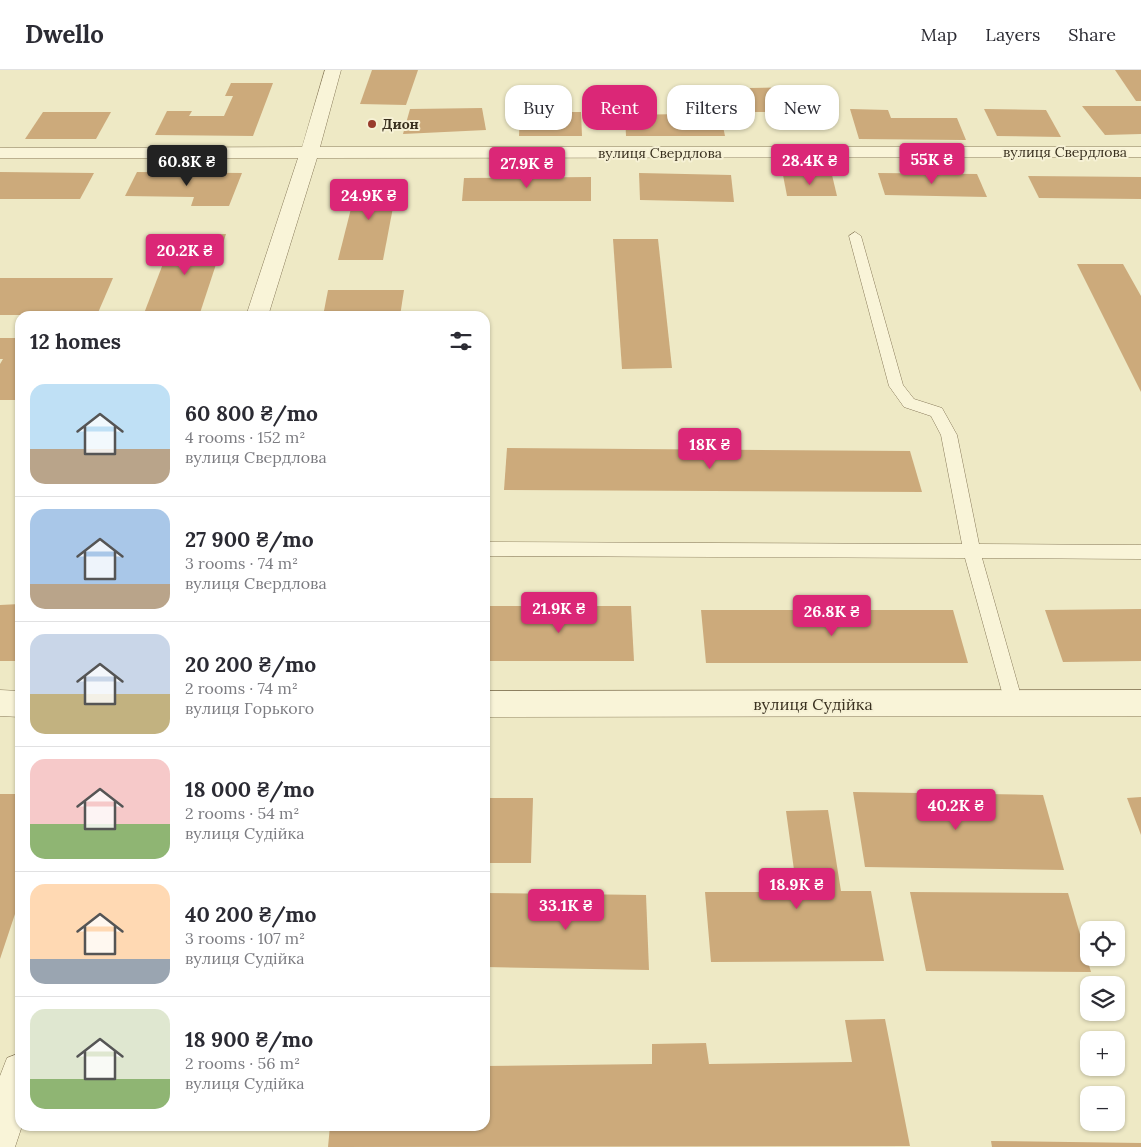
<!DOCTYPE html>
<meta charset="utf-8">
<style>
:root{--surface:#fff;--page:#f2f2f3;--text:#2b2b33;--muted:#7c7c81;--line:#e1e1e2;--accent:#db2777}
body{margin:0;font-family:Lora,serif;background:var(--page);color:var(--text);height:100vh;display:flex;flex-direction:column;font-size:19px;white-space:nowrap}
*{box-sizing:border-box;margin:0}
p{font-size:16px;color:var(--muted)}
.icon{flex:none;width:28px;height:28px;fill:none;stroke:currentColor;stroke-width:2;stroke-linecap:round;stroke-linejoin:round}
.map{position:relative;flex:1;overflow:hidden}
.side{position:absolute;left:15px;top:241px;width:475px;height:820px;display:flex;flex-direction:column;background:var(--surface);border-radius:15px;box-shadow:0 1px 4px #0004}
.side>*{flex:none}
.hud{position:absolute;left:505px;top:15px;width:475px;height:45px;display:flex;gap:10px}
.buttons{position:absolute;left:1080px;top:851px;display:grid;gap:10px}
.buttons a{display:grid;place-items:center;width:45px;height:45px;border-radius:10px;background:var(--surface);box-shadow:0 1px 4px #0004;font-size:25px}
.price{position:absolute;translate:-50% -42px;padding:0 11px;border-radius:5px;background:var(--accent);color:#fff;font-size:16px;line-height:32px;filter:drop-shadow(0 1px 2px #0008)}
.price::after{content:'';position:absolute;left:50%;top:30px;width:15px;height:11px;margin-left:-8px;background:inherit;clip-path:polygon(0 0,100% 0,50% 100%)}
.price.current{background:#222;color:#fff}
ul{padding:0;list-style:none}
li{display:flex;align-items:center;gap:15px;height:125px;padding:0 15px}
li+li{border-top:1px solid var(--line)}
li span{display:grid;place-items:center;flex:none;width:140px;height:100px;border-radius:15px;color:#555}
li>.icon{margin-inline-start:auto}
span .icon{width:60px;height:60px;fill:#fffc;stroke-width:1}
li b{font-size:21px}
h2{display:flex;justify-content:space-between;align-items:center;height:60px;padding:0 15px;font-size:21px}
.tag{padding:0 18px;border-radius:15px;background:var(--surface);box-shadow:0 1px 4px #0004;font-size:18px;line-height:45px}
.tag.current{background:var(--accent);color:#fff}
header{display:flex;align-items:center;gap:30px;box-sizing:border-box;height:70px;padding:0 25px;background:var(--surface);border-bottom:1px solid var(--line)}
header strong{font-size:24px}
nav{display:flex;gap:28px;margin-inline-start:auto;font-size:18px}
.map>svg:first-child{display:block}
.building{fill:#ccaa7b}
.lines{fill:none;stroke-linecap:round;stroke-linejoin:round}
.service-casing{stroke:#897b5b;stroke-width:1}
.minor-casing{stroke:#897b5b;stroke-width:1}
.service{fill:#f9f4d8;fill-rule:evenodd}
.minor{fill:#f9f4d8;fill-rule:evenodd}
.poi-dot{fill:#983b2b;stroke:#f6f1d5;stroke-width:2}
.labels{text-anchor:middle;stroke-width:4;stroke-linejoin:round;paint-order:stroke}
.far-poi-label{font-size:14px;font-weight:bold;fill:#39301f;stroke:#f6f1d5;text-anchor:start}
.far-street-label{font-size:14px;fill:#39301f;stroke:#f6f1d5}
.street-label{font-size:16px;fill:#39301f;stroke:#f6f1d5}
</style>
<header>
<strong>Dwello</strong>
<nav><a>Map</a><a>Layers</a><a>Share</a></nav>
</header>
<div class="map">
<svg width="1141" height="1077" viewBox="0 0 1141 1077">
<rect width="100%" height="100%" fill="#eee9c5"/>
<g class="building">
<polygon points="372,0 418,0 406,35 360,34"/>
<polygon points="1115,0 1141,0 1141,31 1136,31"/>
<polygon points="231,13 273,13 253,66 155,65 167,41 192,41 189,46 224,46 233,26 225,26"/>
<polygon points="811,17 818,42 755,42 750,18"/>
<polygon points="1082,36 1141,36 1141,64 1105,65"/>
<polygon points="681,37 719,37 725,66 626,66 625,45 682,44"/>
<polygon points="482,38 486,60 403,64 410,39"/>
<polygon points="850,39 888,40 891,48 957,48 966,70 859,69"/>
<polygon points="984,39 1046,40 1061,67 997,66"/>
<polygon points="43,42 111,42 96,69 25,69"/>
<polygon points="520,42 581,42 582,66 519,66"/>
<polygon points="0,102 94,103 80,129 0,129"/>
<polygon points="137,102 242,103 229,136 191,136 194,127 125,126"/>
<polygon points="639,103 731,105 734,132 640,130"/>
<polygon points="878,103 977,104 987,127 885,125"/>
<polygon points="783,105 832,105 837,126 787,126"/>
<polygon points="1028,106 1141,107 1141,129 1039,128"/>
<polygon points="591,107 591,131 462,131 464,108"/>
<polygon points="358,111 398,111 383,190 338,190"/>
<polygon points="226,164 199,246 143,246 174,165"/>
<polygon points="613,169 658,169 672,298 622,299"/>
<polygon points="1077,194 1123,194 1141,226 1141,322"/>
<polygon points="0,208 113,208 97,245 0,245"/>
<polygon points="328,220 404,220 400,246 323,246"/>
<polygon points="0,268 20,268 20,330 0,330 0,294 3,289 0,289"/>
<polygon points="507,378 910,381 922,422 504,420"/>
<polygon points="20,534 20,591 0,591 0,535"/>
<polygon points="485,536 631,536 634,591 485,591"/>
<polygon points="1141,539 1141,591 1063,592 1045,540"/>
<polygon points="701,540 953,540 968,593 706,593"/>
<polygon points="853,722 1043,725 1064,800 865,797"/>
<polygon points="0,724 20,724 20,829 0,889"/>
<polygon points="1141,727 1141,765 1127,728"/>
<polygon points="485,728 533,728 531,793 485,793"/>
<polygon points="828,740 841,821 871,821 884,891 711,892 705,822 797,822 786,741"/>
<polygon points="910,822 1068,823 1091,902 926,901"/>
<polygon points="485,823 646,825 649,900 485,897"/>
<polygon points="885,949 910,1076 328,1077 330,1056 485,1056 485,996 652,994 652,974 706,973 709,994 852,992 845,950"/>
<polygon points="991,1071 1141,1073 1141,1077 992,1077"/>
</g>
<g class="lines">
<defs>
<polygon id="service" points="855,162 861,166 903,315 914,329 942,338 957,365 979,474 1141,475 1141,489 982,488 1023,633 1021,639 1014,641 1007,639 1005,633 965,488 485,486 485,472 962,474 941,365 931,346 904,337 889,316 849,166"/>
<g id="minor">
<polygon points="325,0 341,0 320,77 1141,77 1141,87 317,88 268,246 246,246 298,88 0,88 0,78 302,77"/>
<polygon points="0,620 20,621 20,647 0,646"/>
<polygon points="1141,620 1141,646 485,647 485,621"/>
<polygon points="20,983 20,1056 22,1056 15,1077 0,1077 0,1006 7,988"/>
</g>
</defs>
<use href="#service" class="service-casing"/>
<use href="#minor" class="minor-casing"/>
<use href="#service" class="service"/>
<use href="#minor" class="minor"/>
</g>
<circle class="poi-dot" cx="372" cy="54" r="5"/>
<g class="labels">
<g class="far-poi-label">
<text x="382" y="59">Дион</text>
</g>
<g class="far-street-label">
<text x="1065" y="87">вулиця Свердлова</text>
<text x="660" y="88">вулиця Свердлова</text>
</g>
<g class="street-label">
<text x="813" y="640">вулиця Судійка</text>
</g>
</g>
</svg>
<div class="buttons">
<a><svg class="icon" aria-label="locate" viewBox="0 0 24 24"><circle cx="12" cy="12" r="6"/><path d="M12 2v4M12 18v4M2 12h4M18 12h4"/></svg></a>
<a><svg class="icon" aria-label="layers" viewBox="0 0 24 24"><path d="M12 4l9 5-9 5-9-5zM3 14l9 5 9-5"/></svg></a>
<a>+</a>
<a>−</a>
</div>
<b class="price" style="left:932px;top:115px">55K ₴</b>
<b class="price" style="left:810px;top:116px">28.4K ₴</b>
<b class="price current" style="left:187px;top:117px">60.8K ₴</b>
<b class="price" style="left:527px;top:119px">27.9K ₴</b>
<b class="price" style="left:369px;top:151px">24.9K ₴</b>
<b class="price" style="left:185px;top:206px">20.2K ₴</b>
<b class="price" style="left:710px;top:400px">18K ₴</b>
<b class="price" style="left:559px;top:564px">21.9K ₴</b>
<b class="price" style="left:832px;top:567px">26.8K ₴</b>
<b class="price" style="left:956px;top:761px">40.2K ₴</b>
<b class="price" style="left:797px;top:840px">18.9K ₴</b>
<b class="price" style="left:566px;top:861px">33.1K ₴</b>
<div class="hud">
<a class="tag">Buy</a>
<a class="tag current">Rent</a>
<a class="tag">Filters</a>
<a class="tag">New</a>
</div>
<section class="side">
<h2>12 homes<svg class="icon" aria-label="filters" viewBox="0 0 24 24"><path d="M4 7h16M4 17h16"/><circle cx="9" cy="7" r="2"/><circle cx="15" cy="17" r="2"/></svg></h2>
<ul>
<li><span style="background:linear-gradient(#bfe0f5 65%,#b9a48a 0)"><svg class="icon" aria-label="home" viewBox="0 0 24 24"><path d="M3 11l9-7 9 7M6 9v11h12V9"/></svg></span><div><b>60 800 ₴/mo</b><p>4 rooms · 152 m²</p><p>вулиця Свердлова</p></div></li>
<li><span style="background:linear-gradient(#a9c7e8 75%,#b9a48a 0)"><svg class="icon" aria-label="home" viewBox="0 0 24 24"><path d="M3 11l9-7 9 7M6 9v11h12V9"/></svg></span><div><b>27 900 ₴/mo</b><p>3 rooms · 74 m²</p><p>вулиця Свердлова</p></div></li>
<li><span style="background:linear-gradient(#c9d6e8 60%,#c2b280 0)"><svg class="icon" aria-label="home" viewBox="0 0 24 24"><path d="M3 11l9-7 9 7M6 9v11h12V9"/></svg></span><div><b>20 200 ₴/mo</b><p>2 rooms · 74 m²</p><p>вулиця Горького</p></div></li>
<li><span style="background:linear-gradient(#f6c9c9 65%,#8fb573 0)"><svg class="icon" aria-label="home" viewBox="0 0 24 24"><path d="M3 11l9-7 9 7M6 9v11h12V9"/></svg></span><div><b>18 000 ₴/mo</b><p>2 rooms · 54 m²</p><p>вулиця Судійка</p></div></li>
<li><span style="background:linear-gradient(#ffd9b3 75%,#9aa5b1 0)"><svg class="icon" aria-label="home" viewBox="0 0 24 24"><path d="M3 11l9-7 9 7M6 9v11h12V9"/></svg></span><div><b>40 200 ₴/mo</b><p>3 rooms · 107 m²</p><p>вулиця Судійка</p></div></li>
<li><span style="background:linear-gradient(#dfe7d0 70%,#8fb573 0)"><svg class="icon" aria-label="home" viewBox="0 0 24 24"><path d="M3 11l9-7 9 7M6 9v11h12V9"/></svg></span><div><b>18 900 ₴/mo</b><p>2 rooms · 56 m²</p><p>вулиця Судійка</p></div></li>
</ul>
</section>
</div>
